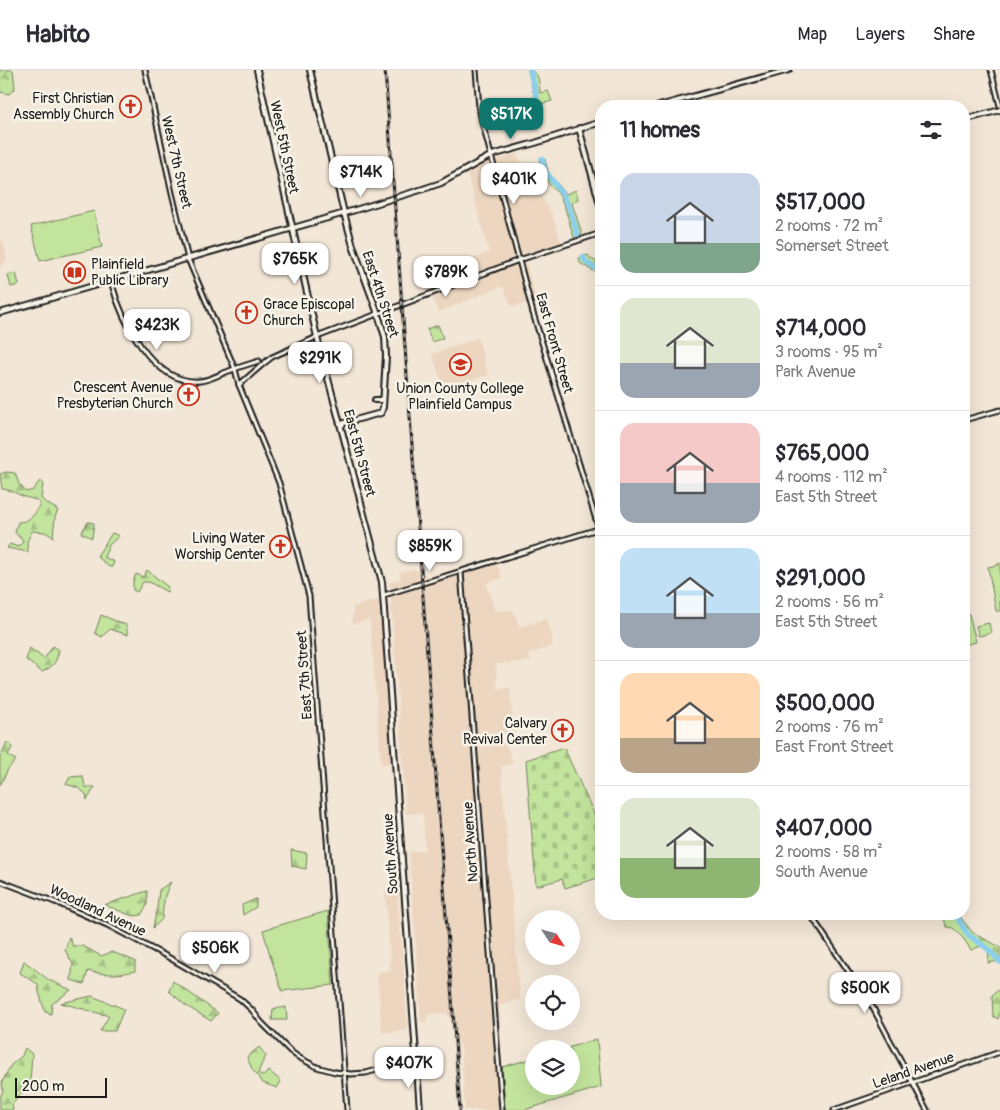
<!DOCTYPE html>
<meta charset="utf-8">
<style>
:root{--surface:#fff;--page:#f7f7f7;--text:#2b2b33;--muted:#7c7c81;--line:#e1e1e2;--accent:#0f766e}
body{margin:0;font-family:Pangolin,sans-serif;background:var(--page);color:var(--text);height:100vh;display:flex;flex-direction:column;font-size:19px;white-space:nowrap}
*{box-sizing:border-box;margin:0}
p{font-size:16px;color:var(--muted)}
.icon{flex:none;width:28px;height:28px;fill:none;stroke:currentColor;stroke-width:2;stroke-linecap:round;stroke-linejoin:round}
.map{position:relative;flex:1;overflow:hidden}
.side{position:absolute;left:595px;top:30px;width:375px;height:820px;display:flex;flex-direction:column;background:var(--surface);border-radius:20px;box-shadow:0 5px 20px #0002}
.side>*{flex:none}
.needle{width:32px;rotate:126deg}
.fabs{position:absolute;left:525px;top:840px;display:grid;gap:10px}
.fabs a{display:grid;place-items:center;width:55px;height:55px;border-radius:50%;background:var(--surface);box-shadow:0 5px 20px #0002;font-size:25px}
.scale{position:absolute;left:15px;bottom:12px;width:92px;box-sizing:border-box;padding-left:5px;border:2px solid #1c1c1c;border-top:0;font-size:14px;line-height:18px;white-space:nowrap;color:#1c1c1c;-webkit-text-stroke:4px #f7f3e8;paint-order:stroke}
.price{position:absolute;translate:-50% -42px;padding:0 11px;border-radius:10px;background:#fff;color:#222;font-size:16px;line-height:32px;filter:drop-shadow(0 1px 2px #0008)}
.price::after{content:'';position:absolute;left:50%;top:30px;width:15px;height:11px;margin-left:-8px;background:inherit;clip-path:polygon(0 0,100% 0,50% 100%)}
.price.selected{background:var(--accent);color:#fff}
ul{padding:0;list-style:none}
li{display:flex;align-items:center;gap:15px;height:125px;padding:0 25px}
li+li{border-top:1px solid var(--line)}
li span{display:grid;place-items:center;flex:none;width:140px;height:100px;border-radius:15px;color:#555}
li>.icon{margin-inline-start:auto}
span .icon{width:60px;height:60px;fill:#fffc;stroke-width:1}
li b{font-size:21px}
h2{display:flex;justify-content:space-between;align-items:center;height:60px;padding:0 25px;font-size:21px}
header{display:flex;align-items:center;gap:30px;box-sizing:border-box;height:70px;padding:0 25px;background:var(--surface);border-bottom:1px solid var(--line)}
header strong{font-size:24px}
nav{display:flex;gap:28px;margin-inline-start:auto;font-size:18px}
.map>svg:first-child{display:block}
.built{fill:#ecd6c0}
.forest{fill:url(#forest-firs);stroke:#70805c}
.cemetery{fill:url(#cemetery-stones);stroke:#70805c}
.park{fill:#c3e49d;stroke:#70805c}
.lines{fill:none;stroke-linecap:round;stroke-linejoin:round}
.river{stroke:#8ccfee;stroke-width:5.5}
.minor-casing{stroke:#1c1c1c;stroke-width:7}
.major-casing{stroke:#1c1c1c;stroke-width:8}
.minor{stroke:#f7f3e8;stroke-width:3}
.major{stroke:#f7f3e8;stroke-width:4}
.rail-casing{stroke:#1c1c1c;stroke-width:3}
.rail{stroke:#f7f3e8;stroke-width:1;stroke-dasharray:4;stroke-linecap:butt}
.labels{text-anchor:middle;stroke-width:5;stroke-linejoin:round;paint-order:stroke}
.poi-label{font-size:14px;fill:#1c1c1c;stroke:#f7f3e8;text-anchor:end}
.street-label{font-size:14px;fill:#1c1c1c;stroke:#f7f3e8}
</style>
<header>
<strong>Habito</strong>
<nav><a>Map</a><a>Layers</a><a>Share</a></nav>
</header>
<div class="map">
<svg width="1000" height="1040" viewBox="0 0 1000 1040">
<defs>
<pattern id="forest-firs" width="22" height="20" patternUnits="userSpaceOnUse" patternTransform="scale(1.25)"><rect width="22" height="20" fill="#c3e49d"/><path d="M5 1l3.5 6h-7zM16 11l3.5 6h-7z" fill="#a7c387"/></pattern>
<pattern id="cemetery-stones" width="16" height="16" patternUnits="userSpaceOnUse" patternTransform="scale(1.25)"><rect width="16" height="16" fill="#c3e49d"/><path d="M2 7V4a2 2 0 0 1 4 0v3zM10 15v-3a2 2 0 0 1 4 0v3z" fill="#a7c387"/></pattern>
</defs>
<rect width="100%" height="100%" fill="#f2e6d6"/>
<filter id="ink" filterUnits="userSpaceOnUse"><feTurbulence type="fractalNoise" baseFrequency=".02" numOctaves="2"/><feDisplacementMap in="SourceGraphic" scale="10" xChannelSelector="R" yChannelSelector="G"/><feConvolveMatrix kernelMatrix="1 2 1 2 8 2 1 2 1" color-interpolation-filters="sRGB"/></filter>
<g filter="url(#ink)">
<g class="built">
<polygon points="516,84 552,144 562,175 526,192 536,231 512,237 502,216 439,242 424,212 489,182 467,103 481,94"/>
<polygon points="0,171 3,171 7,189 0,198"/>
<polygon points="478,268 488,305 444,318 432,284"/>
<polygon points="495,490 502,508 486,513 495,541 513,540 520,557 547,548 552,567 552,576 529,584 531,591 496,594 497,619 510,618 514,667 505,671 513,693 501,697 520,929 499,936 505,1040 465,1040 461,978 447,943 427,944 427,952 421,952 409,782 425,780 423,743 406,744 390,518 389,513 400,509 400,502 413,499 433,509"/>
<polygon points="381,529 393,694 381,694 370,550 352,554 353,537"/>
<polygon points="397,816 408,960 382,963 377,902 391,901 385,820"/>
</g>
<g class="forest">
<polygon points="0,0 13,0 15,18 9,24 0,22"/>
<path d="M528,1C540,0 539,14 540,23L548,21L552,31L541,34L543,43L541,55L534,56L531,43L537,38Z"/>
<polygon points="545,89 548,102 566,124 576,120 578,129 572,133 582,164 574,168 565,138 558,123 551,117 542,102 539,90"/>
<polygon points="588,185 591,189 601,194 601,204 591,200 580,193 579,188"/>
<path d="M7,402L15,403L19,414L26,422L33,420L40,411L43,413L41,428L46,433L58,440L55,447L53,467L45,462L32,461L27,472L28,482L7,478L10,474L18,477L23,472L15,462L18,452C30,452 36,444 40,433C36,429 31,429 25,427C16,424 13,420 2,419L0,404Z"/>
<polygon points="88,452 94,453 92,468 81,463"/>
<polygon points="112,463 119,466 109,475 104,487 114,492 112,497 109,497 97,486"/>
<polygon points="147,500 168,517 167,522 149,512 143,512 137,522 133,520 133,512 136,504 143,507"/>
<polygon points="101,545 126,555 128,565 110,559 102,567 95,563"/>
<path d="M53,576L59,580C56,593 54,596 42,602L26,590L30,578L44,589Z"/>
<polygon points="7,672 12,677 8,686 16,690 8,699 1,714 0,714 0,687"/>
<polygon points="83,706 85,717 95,717 87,730 86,724 78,718 66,714 70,707"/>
<polygon points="291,780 307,783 306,799 292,796"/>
<path d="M171,812C164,823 163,836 162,849L153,858L157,838L159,820Z"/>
<polygon points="147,821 147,835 141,845 133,846 104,835"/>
<polygon points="256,829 256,837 243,845 242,835"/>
<path d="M942,844H958L973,863L1000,877V891L988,893C989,883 990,882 981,876L971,880L963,868L953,858L947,857Z"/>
<path d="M69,867L73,876H83L101,886L112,882L135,891V901C119,905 105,905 88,901L84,914L71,910L73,894L65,880Z"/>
<polygon points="24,891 49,910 71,920 52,934 51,944 45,942 39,922 38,914 20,903"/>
<polygon points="173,911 218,943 211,951 185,935 169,921"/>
<polygon points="1000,919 1000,941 998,949 993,946 992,925"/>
<polygon points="92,926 124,939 115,961 100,961 109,946 61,933"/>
<polygon points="259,977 266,986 262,993 258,1003 263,1006 269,1001 281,1011 277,1018 263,1013 252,999 247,987"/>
<polygon points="25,978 32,984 30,1012 12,1035 13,1040 0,1040 0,1027 3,1021 2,1012 11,995 22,986"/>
</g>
<g class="cemetery">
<polygon points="438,255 443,268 432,272 427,259"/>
<polygon points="564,678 601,759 601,807 565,818 562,809 536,816 526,690"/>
</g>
<g class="park">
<polygon points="94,141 102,177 40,191 31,156"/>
<polygon points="16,203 19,215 11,217 8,205"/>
<polygon points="1000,493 1000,541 996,541 988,497 998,495 998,494"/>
<polygon points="969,544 976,572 964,575 964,545"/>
<polygon points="989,553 991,563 979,566 976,556"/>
<polygon points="328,841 333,915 282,921 270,885 263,860"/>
<polygon points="286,937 287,950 272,950 273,939"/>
<polygon points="597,969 601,1017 524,1040 505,1040 502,997 534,988 534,1016 571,1016 571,979 564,979"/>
</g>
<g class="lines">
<g class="river">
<polyline points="530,0 534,16 539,39 537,56"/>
<polyline points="542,89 545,101 563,125 570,140 578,166"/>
<path d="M583,187C586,195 594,197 601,201"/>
<polyline points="955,844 968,865 987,878 1000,892"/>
</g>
<defs>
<g id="minor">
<polyline points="145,0 172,123 188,189 235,299 239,315 279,413 309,526 347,1040"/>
<polyline points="476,0 479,38 483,55 533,243 601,466"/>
<polyline points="991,0 1000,36"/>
<path d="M111,211C121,249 152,315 200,311C210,310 220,304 229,301C239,297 249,294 259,291"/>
<polyline points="239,315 263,294 272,287 317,267 519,190 601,163"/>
<polyline points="964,350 1000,340"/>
<polyline points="461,502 502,1040"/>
<polyline points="384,525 601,458"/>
<polyline points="0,811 55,832 107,855 168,887 240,929 252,940 261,952 290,981 298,987 317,997 335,1002 351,1004 366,1003 391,996 417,997"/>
<polyline points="810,844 873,938 927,1040"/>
<polyline points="834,1040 1000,982"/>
</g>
<g id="major">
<polyline points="257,0 317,267 382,512 420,1040"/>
<polyline points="310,0 344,143 353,176 378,244 385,267 386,286 383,337 381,343 344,353 341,356"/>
<polyline points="659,36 789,0"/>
<polyline points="964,50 1000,40"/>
<polyline points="579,58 601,138"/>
<polyline points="0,243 355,140 417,121 441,113 492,85 535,73 601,52"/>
<polyline points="375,330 380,330 383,328"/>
</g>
</defs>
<use href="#minor" class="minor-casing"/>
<use href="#major" class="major-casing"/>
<use href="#minor" class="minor"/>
<use href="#major" class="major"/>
<defs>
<polyline id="rail" points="385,0 460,1040"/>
</defs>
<use href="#rail" class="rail-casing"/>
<use href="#rail" class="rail"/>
</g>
</g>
<defs>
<symbol id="church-ring" viewBox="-11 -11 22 22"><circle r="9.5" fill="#f7f3e8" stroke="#c8321e" stroke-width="1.5"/><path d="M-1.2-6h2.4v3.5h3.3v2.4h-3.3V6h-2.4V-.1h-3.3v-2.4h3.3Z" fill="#c8321e"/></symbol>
<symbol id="library-ring" viewBox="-11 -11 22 22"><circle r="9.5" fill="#f7f3e8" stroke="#c8321e" stroke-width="1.5"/><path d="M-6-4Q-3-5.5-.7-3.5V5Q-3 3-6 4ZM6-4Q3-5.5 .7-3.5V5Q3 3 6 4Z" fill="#c8321e"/></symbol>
<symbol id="university-ring" viewBox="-11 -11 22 22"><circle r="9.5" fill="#f7f3e8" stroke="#c8321e" stroke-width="1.5"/><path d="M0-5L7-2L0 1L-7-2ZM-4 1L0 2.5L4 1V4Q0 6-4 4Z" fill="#c8321e"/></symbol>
</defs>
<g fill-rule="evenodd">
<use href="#church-ring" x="118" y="24" width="25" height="25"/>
<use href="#library-ring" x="62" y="190" width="25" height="25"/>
<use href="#church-ring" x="234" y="230" width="25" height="25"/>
<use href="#university-ring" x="448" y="282" width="25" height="25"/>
<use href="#church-ring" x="176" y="312" width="25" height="25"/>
<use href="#church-ring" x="268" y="464" width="25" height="25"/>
<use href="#church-ring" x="550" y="648" width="25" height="25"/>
</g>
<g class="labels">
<g class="poi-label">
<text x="114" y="33">First Christian<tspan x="114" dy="16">Assembly Church</tspan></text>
<text x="91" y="199" text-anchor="start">Plainfield<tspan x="91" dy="16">Public Library</tspan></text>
<text x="263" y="239" text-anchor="start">Grace Episcopal<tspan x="263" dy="16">Church</tspan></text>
<text x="173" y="322">Crescent Avenue<tspan x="173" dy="16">Presbyterian Church</tspan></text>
<text x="460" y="323" text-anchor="middle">Union County College<tspan x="460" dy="16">Plainfield Campus</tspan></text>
<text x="265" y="473">Living Water<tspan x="265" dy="16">Worship Center</tspan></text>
<text x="547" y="658">Calvary<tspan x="547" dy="16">Revival Center</tspan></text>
</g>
<g class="street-label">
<text transform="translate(285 77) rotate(78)" y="5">West 5th Street</text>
<text transform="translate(177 92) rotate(77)" y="5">West 7th Street</text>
<text transform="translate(381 224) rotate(72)" y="5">East 4th Street</text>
<text transform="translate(555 273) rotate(74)" y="5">East Front Street</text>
<text transform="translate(360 383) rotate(75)" y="5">East 5th Street</text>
<text transform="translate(304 605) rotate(-94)" y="5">East 7th Street</text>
<text transform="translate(470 772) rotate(-94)" y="5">North Avenue</text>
<text transform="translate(390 784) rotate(-94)" y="5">South Avenue</text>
<text transform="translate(98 840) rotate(25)" y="5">Woodland Avenue</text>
<text transform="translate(913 1000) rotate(-19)" y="5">Leland Avenue</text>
</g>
</g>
</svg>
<div class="fabs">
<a><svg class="needle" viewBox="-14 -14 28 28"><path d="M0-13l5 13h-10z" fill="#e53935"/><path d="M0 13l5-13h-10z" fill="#7c7c81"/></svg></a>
<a><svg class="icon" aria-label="locate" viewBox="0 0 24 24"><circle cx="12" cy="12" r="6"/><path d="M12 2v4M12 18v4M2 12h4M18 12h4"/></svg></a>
<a><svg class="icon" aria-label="layers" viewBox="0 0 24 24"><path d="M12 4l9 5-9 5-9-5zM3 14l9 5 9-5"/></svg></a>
</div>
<div class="scale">200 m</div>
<b class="price selected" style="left:511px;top:70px">$517K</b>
<b class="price" style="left:361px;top:128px">$714K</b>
<b class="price" style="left:514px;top:135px">$401K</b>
<b class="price" style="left:295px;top:215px">$765K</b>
<b class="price" style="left:446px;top:228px">$789K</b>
<b class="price" style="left:157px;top:281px">$423K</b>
<b class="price" style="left:320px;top:314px">$291K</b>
<b class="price" style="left:430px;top:502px">$859K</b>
<b class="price" style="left:215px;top:904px">$506K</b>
<b class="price" style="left:865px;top:944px">$500K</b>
<b class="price" style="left:409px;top:1019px">$407K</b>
<section class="side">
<h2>11 homes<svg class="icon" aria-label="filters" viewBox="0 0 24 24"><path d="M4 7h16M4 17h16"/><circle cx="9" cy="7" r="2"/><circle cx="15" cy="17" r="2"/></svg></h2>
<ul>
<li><span style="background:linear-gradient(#c9d6e8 70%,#7fa58c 0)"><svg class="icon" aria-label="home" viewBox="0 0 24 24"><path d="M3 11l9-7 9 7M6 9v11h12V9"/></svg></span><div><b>$517,000</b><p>2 rooms · 72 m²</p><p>Somerset Street</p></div></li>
<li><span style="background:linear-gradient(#dfe7d0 65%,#9aa5b1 0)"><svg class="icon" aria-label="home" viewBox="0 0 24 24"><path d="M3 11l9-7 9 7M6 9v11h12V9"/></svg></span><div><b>$714,000</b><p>3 rooms · 95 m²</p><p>Park Avenue</p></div></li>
<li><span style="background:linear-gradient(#f6c9c9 60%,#9aa5b1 0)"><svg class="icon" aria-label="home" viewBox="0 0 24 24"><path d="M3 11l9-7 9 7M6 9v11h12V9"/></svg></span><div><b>$765,000</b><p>4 rooms · 112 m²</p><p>East 5th Street</p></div></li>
<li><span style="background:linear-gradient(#bfe0f5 65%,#9aa5b1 0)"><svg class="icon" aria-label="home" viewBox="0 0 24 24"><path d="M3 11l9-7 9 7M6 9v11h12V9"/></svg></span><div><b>$291,000</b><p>2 rooms · 56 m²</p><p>East 5th Street</p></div></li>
<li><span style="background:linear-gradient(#ffd9b3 65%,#b9a48a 0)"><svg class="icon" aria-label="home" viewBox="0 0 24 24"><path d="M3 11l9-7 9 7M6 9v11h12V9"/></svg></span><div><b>$500,000</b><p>2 rooms · 76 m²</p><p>East Front Street</p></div></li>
<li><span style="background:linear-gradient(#dfe7d0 60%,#8fb573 0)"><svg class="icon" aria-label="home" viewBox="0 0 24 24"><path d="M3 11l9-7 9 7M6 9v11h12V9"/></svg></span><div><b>$407,000</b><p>2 rooms · 58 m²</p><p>South Avenue</p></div></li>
</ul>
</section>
</div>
